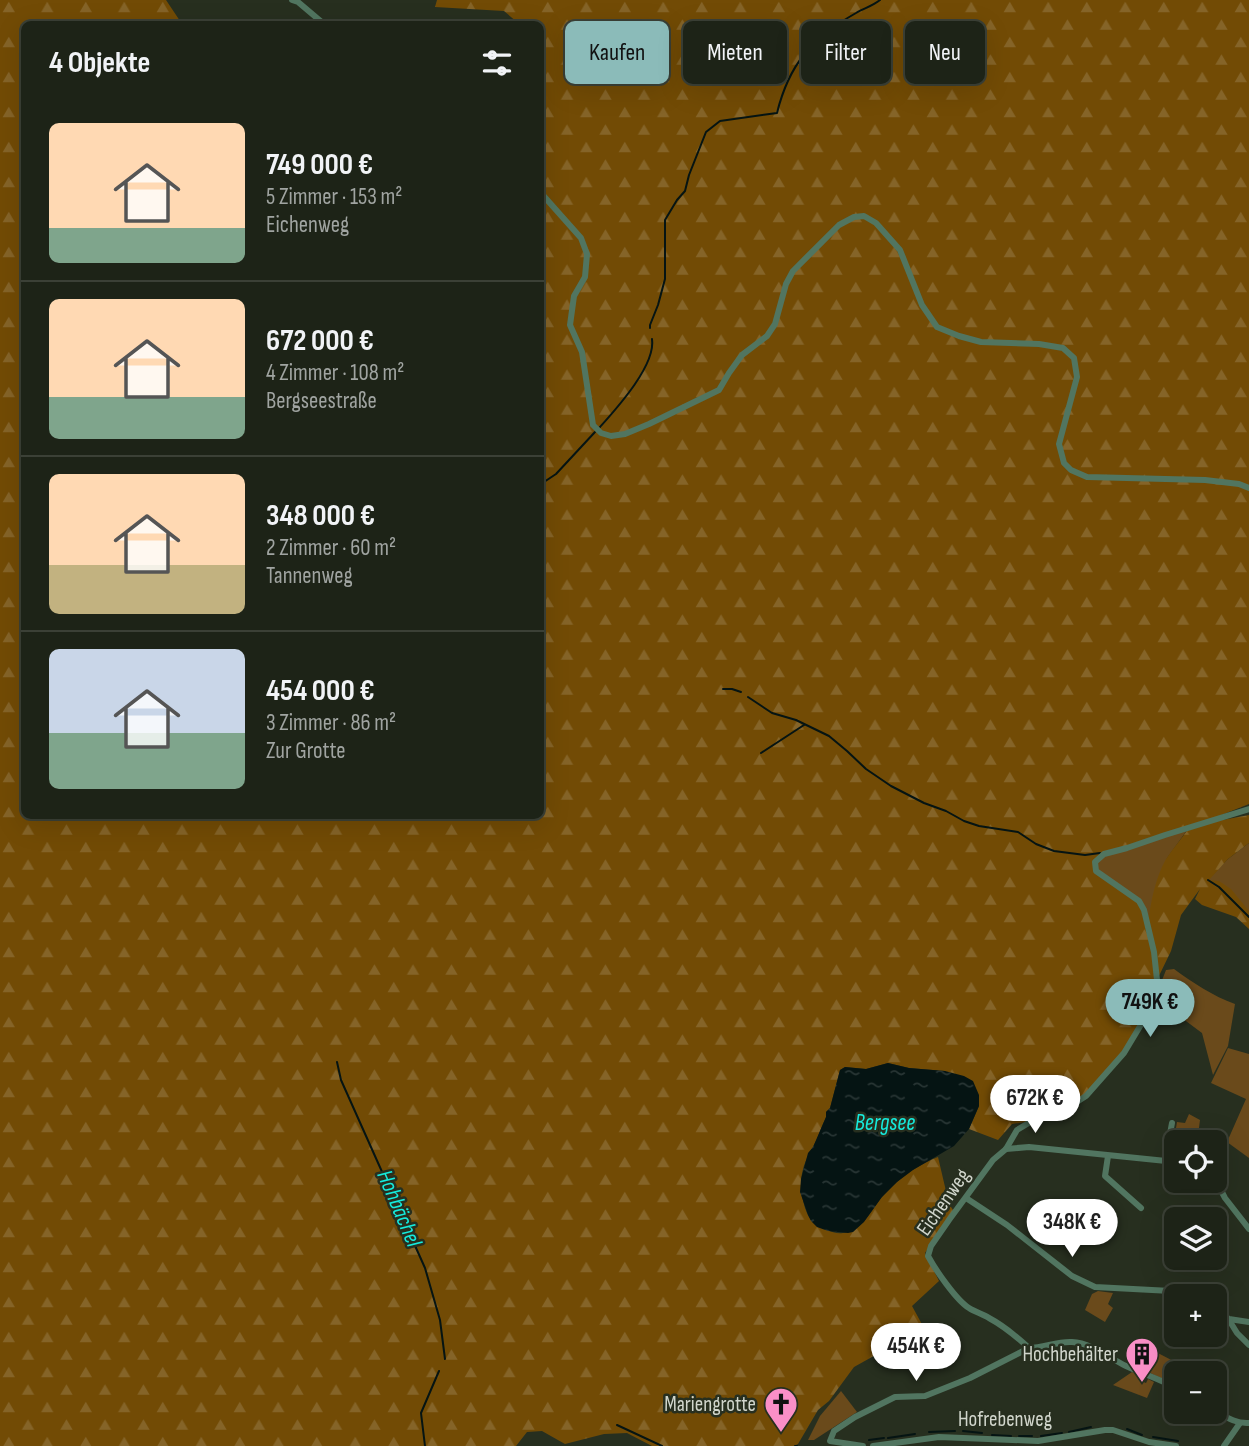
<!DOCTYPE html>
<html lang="de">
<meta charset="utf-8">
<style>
:root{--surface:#1d2317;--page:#252b20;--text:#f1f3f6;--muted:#a0a4a1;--line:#3b4036;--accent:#8bbbb9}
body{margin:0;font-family:"Sofia Sans Condensed",sans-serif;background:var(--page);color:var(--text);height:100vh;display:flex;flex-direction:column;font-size:26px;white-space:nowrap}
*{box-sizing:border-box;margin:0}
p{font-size:23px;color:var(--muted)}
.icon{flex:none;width:38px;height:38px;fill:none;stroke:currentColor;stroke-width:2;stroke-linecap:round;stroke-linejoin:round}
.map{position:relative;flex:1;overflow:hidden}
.sheet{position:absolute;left:21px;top:21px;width:523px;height:798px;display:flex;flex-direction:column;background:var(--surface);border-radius:10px;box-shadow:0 7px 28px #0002,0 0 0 2px var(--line)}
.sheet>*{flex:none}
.hud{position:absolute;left:565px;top:21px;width:578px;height:63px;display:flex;gap:14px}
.controls{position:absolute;left:1164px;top:1130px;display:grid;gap:14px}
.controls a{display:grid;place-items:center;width:63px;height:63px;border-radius:10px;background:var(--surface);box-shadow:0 7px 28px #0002,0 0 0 2px var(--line);font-size:35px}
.price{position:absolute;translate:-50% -60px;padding:0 16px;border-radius:24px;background:#fff;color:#222;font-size:23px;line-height:46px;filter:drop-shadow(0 2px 4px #0008)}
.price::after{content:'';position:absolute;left:50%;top:42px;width:21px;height:16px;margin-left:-10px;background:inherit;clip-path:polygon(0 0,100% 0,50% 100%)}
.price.current{background:var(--accent);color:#111}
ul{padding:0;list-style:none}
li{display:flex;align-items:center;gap:21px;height:175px;padding:0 28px}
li+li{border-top:2px solid var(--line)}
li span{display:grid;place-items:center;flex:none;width:196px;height:140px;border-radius:10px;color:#555}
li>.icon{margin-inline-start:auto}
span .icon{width:84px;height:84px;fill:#fffc;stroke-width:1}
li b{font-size:30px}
h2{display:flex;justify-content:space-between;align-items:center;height:84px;padding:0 28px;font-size:30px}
.tag{padding:0 24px;border-radius:10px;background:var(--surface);box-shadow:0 7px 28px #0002,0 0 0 2px var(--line);font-size:24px;line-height:63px}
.tag.current{background:var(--accent);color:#111}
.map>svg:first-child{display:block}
.green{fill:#6a4a1b}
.forest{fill:url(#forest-firs);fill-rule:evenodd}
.water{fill:url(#water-ripples)}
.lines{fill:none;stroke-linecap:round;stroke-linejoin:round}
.stream{stroke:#051413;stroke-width:2}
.minor{stroke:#517560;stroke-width:6}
.labels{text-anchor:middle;stroke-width:5;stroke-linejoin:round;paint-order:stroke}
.street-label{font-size:21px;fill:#d1d6cc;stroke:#272f1f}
.poi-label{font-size:21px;fill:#d1d6cc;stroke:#272f1f;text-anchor:end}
.water-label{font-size:23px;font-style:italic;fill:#15ebdd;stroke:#272f1f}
</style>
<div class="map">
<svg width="1249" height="1446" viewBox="0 0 1249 1446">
<defs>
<pattern id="forest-firs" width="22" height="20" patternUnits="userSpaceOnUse" patternTransform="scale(1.75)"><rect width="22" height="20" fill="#724b05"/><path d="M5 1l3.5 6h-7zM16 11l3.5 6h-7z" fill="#856428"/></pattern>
<pattern id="water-ripples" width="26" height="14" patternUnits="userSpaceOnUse" patternTransform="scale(1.75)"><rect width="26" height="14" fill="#051413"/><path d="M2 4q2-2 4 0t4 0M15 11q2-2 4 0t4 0" fill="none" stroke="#283534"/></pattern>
</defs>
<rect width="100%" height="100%" fill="#272f1f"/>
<g class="green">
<polygon points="1190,826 1167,858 1148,925 1096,871 1095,862 1104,854"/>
<polygon points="1249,843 1249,917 1208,880 1228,859"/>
<path d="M1174,969C1193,983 1213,996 1235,1004L1228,1046L1213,1075L1202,1033L1155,998L1166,970Z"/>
<polygon points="1228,1048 1249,1054 1249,1158 1227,1142 1246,1099 1211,1083"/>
<polygon points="1189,1114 1200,1120 1197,1143 1176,1143 1176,1156 1172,1152 1177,1122 1185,1123"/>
<polygon points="1098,1291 1113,1293 1108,1304 1113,1308 1105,1322 1085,1310 1092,1294"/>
<polygon points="1156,1352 1179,1364 1179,1366 1193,1374 1176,1374 1176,1385 1146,1371"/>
<polygon points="1132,1372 1141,1376 1139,1380 1146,1383 1148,1379 1154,1382 1147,1398 1113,1385"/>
<polygon points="841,1391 857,1412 814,1440 808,1440 820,1416"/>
</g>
<path class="forest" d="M0,0H166L182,24H24V816H541V24H530L517,22L504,11L435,7L437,0H1249V804L1196,825L1249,815V843L1228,859L1209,880L1219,881L1231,889L1249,911V929L1236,917L1202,905L1195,899L1200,889L1181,915L1171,951L1157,980L1149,1008L1124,1053L1086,1096L1058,1114L1032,1121L1012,1124L998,1140L969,1129L979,1106L945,1071L909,1068L888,1063L866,1069L845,1067L840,1070L830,1108L826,1112V1117C821,1127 818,1138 813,1147C800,1168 798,1185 805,1208C809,1220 815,1226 827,1230C832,1232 837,1234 843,1233C861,1231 871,1211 881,1198C886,1192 891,1187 897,1182C909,1171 923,1163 938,1157L949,1204L953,1210L925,1253L939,1281L912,1306L924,1328L854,1367L829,1401L818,1410L798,1444L794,1446H652L627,1433L604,1434L565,1444L542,1431L527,1432L516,1446H0ZM1189,828C1182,838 1173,848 1166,859C1155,879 1151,901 1148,923C1140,898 1118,885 1096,871V862L1104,854Z"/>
<polygon class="water" points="888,1063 909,1068 945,1071 964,1076 973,1081 979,1095 979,1106 969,1129 954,1146 913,1170 897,1182 882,1197 864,1222 853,1232 848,1233 828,1231 817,1227 811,1221 808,1215 800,1192 801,1179 808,1153 813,1147 826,1117 826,1112 830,1108 840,1070 845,1067 866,1069"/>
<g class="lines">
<g class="stream">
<path d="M650,328V325L658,305L665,279V220L677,200L685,191L689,175L706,132L720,121L777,113C789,64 812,38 856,13C864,8 873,6 880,0"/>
<path d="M600,427C617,408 656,365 652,339"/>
<polyline points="541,484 556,474 595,432"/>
<polyline points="723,689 732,689 741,692"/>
<polyline points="748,697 772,713 796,720 829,736 847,751 866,769 891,786 924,803 946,811 964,821 979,826 1018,832 1036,844 1054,851 1085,855 1100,853"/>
<polyline points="761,753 804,725"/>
<polyline points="1208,880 1219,887 1249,917"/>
<polyline points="337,1062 341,1080 425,1268 440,1320 445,1359"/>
<polyline points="617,1425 662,1446"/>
<polyline points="1127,1429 1142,1435"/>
<polyline points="963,1431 982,1433"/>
<polyline points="929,1432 955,1431"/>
<polyline points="1069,1432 1091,1427"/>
<polyline points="992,1435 1011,1436"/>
<polyline points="1019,1436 1032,1436"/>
<polyline points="1041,1436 1062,1433"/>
<polyline points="1153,1437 1178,1441"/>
<polyline points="888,1438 915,1434"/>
<polyline points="869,1440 884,1438"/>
<polyline points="425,1446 421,1413 439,1371"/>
<polyline points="795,1446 797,1446"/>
</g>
<g class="minor">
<polyline points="292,0 298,2 324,24"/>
<polyline points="541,193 581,238 587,254 585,277 574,296 570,325 582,352 593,425 601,433 611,436 625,434 649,424 719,390 729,373 742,355 767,336 775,324 786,284 793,271 839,225 854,217 864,216 876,223 900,250 922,305 937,327 959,336 981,342 1039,344 1063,348 1074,358 1077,377 1059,444 1064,463 1071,470 1087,477 1205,480 1239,484 1249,488"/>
<polyline points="1006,1149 1029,1147 1176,1162"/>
<polyline points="1108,1156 1105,1176 1141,1208"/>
<polyline points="1165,1161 1172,1123"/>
<polyline points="1214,1177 1225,1198 1249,1229"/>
<polyline points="966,1198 1007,1225 1072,1276 1095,1287 1190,1292 1196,1297"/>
<polyline points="1214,1309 1229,1319 1249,1322"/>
<polyline points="1229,1320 1237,1333 1249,1345"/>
<path d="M1176,1388C1160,1379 1143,1374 1126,1366C1109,1358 1092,1343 1072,1342C1057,1341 1044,1348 1029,1348C1016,1336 1004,1326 989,1318C983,1314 975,1312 969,1308C956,1300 935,1269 928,1256L931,1246L949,1220L993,1160L1006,1149L1017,1130L1032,1121L1058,1114L1086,1096L1124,1053L1151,1008L1157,980L1154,952L1144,910L1139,901L1096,871L1095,862L1104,854L1127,848L1165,835L1249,809"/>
<path d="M1214,1410C1226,1417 1236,1424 1249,1423"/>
<polyline points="863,1446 830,1441 834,1431 855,1417 895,1397 925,1396 970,1378 1029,1348"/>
<polyline points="873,1446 939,1437 1038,1441 1105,1430 1113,1430 1149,1442 1176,1446"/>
<polyline points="1224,1446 1240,1423"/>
</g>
</g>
<defs>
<symbol id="building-pin" viewBox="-11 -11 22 30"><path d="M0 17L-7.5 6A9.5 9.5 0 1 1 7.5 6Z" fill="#fa8fc7" stroke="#272f1f"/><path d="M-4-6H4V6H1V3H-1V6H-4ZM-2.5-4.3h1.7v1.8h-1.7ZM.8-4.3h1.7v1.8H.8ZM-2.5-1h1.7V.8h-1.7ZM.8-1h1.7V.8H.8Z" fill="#111"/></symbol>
<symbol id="church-pin" viewBox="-11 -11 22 30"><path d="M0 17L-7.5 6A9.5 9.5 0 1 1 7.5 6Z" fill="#fa8fc7" stroke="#272f1f"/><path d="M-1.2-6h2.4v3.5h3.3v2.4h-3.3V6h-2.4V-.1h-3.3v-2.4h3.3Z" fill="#111"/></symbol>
</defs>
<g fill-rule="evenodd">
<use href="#building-pin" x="1123" y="1335" width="38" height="52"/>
<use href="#church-pin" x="762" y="1385" width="38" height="52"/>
</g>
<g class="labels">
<g class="street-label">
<text transform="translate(943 1202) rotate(-55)" y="7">Eichenweg</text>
<text x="1005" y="1426">Hofrebenweg</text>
</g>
<g class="poi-label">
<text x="1118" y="1361">Hochbehälter</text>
<text x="756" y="1411">Mariengrotte</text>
</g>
<g class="water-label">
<text x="885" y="1130">Bergsee</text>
<text transform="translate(400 1208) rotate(67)" y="8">Hohbächel</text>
</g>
</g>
</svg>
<div class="controls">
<a><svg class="icon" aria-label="locate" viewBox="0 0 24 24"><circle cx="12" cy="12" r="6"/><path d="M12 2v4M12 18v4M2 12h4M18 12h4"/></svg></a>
<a><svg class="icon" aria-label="layers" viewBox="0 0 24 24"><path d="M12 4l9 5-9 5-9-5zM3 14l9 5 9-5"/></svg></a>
<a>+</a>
<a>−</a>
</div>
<b class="price current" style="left:1150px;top:1039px">749K €</b>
<b class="price" style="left:1035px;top:1135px">672K €</b>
<b class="price" style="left:1072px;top:1259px">348K €</b>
<b class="price" style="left:916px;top:1383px">454K €</b>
<div class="hud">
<a class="tag current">Kaufen</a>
<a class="tag">Mieten</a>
<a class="tag">Filter</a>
<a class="tag">Neu</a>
</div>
<section class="sheet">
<h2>4 Objekte<svg class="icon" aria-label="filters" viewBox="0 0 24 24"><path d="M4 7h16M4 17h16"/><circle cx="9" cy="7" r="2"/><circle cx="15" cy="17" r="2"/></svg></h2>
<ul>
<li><span style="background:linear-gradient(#ffd9b3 75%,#7fa58c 0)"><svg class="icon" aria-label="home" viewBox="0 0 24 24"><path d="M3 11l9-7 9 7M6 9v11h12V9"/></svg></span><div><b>749 000 €</b><p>5 Zimmer · 153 m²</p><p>Eichenweg</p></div></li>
<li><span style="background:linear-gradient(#ffd9b3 70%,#7fa58c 0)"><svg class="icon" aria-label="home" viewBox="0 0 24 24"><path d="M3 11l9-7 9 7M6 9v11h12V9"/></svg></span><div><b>672 000 €</b><p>4 Zimmer · 108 m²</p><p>Bergseestraße</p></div></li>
<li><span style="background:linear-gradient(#ffd9b3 65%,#c2b280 0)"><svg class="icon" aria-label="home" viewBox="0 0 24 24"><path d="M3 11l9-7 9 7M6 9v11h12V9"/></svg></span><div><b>348 000 €</b><p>2 Zimmer · 60 m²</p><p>Tannenweg</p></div></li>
<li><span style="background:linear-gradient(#c9d6e8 60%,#7fa58c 0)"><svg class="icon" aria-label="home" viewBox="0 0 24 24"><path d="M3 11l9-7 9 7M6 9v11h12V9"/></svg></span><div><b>454 000 €</b><p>3 Zimmer · 86 m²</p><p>Zur Grotte</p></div></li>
</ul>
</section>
</div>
